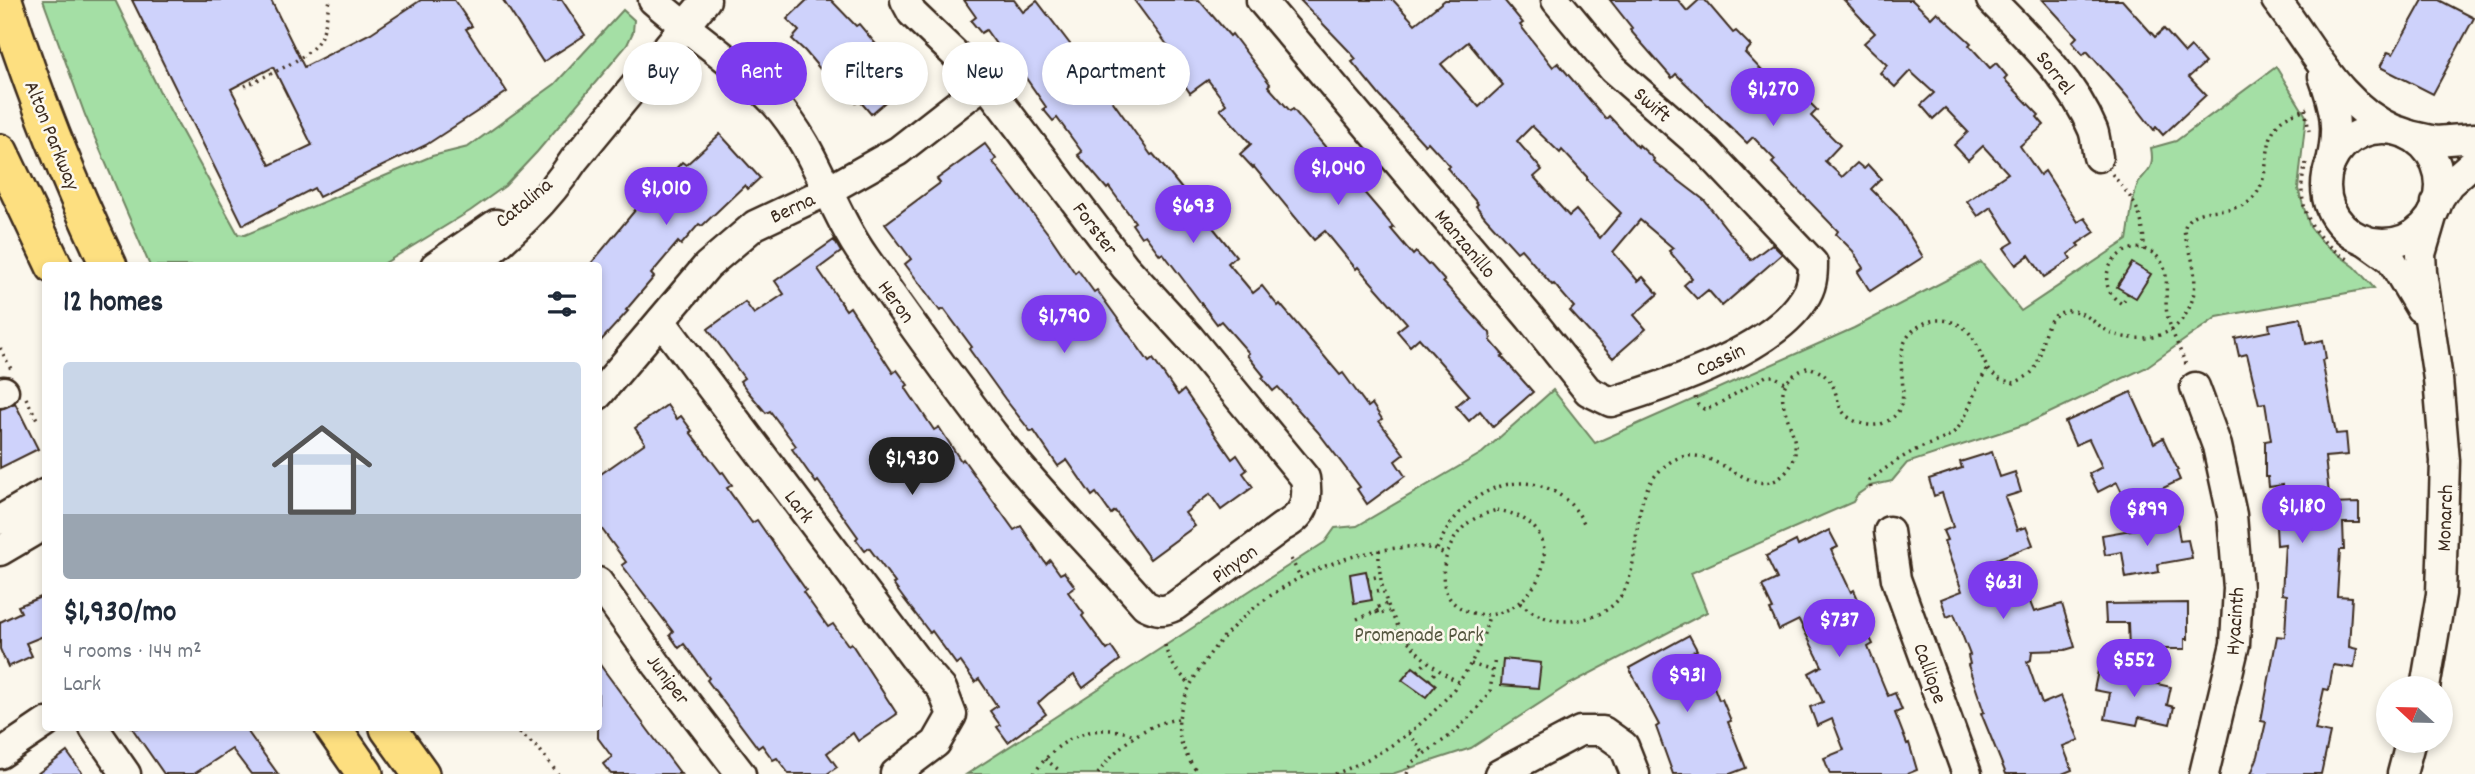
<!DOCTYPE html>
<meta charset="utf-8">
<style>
:root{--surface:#fff;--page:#f2f2f3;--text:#1f2937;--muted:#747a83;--accent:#7c3aed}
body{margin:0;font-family:Dekko,sans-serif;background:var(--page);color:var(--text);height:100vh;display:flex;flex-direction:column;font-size:26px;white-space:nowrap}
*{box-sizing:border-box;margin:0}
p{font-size:23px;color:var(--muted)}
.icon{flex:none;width:38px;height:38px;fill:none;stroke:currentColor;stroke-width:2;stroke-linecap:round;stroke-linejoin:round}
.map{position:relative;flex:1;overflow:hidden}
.drawer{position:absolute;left:42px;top:262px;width:560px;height:469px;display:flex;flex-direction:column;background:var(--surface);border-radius:7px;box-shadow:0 4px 10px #0003}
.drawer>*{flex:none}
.hud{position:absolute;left:623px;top:42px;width:665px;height:63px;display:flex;gap:14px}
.needle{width:46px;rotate:292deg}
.tools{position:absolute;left:2376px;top:676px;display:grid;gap:14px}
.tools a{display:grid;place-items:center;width:77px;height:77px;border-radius:50%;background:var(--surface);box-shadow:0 4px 10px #0003;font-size:35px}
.price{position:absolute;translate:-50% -60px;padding:0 16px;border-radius:24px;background:var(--accent);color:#fff;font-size:23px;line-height:46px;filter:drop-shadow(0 2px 4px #0008)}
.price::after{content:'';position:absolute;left:50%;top:42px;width:21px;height:16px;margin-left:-10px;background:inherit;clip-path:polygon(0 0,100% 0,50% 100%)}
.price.selected{background:#222;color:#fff}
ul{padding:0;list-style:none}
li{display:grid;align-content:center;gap:14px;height:371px;padding:0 21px}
li span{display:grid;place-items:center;height:217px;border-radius:7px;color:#555}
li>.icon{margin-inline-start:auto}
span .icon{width:126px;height:126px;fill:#fffc;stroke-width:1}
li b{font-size:30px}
h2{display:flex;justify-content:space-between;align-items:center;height:84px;padding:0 21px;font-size:30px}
.chip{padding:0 24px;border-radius:32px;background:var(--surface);box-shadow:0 4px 10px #0003;font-size:24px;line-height:63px}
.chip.selected{background:var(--accent);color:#fff}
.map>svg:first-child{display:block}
.green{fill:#a4dfa5;stroke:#708462;stroke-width:2}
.building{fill:#ced2fb;stroke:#3b2a1e;stroke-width:2;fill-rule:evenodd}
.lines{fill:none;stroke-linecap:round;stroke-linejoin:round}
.minor-casing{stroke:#3b2a1e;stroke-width:33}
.major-casing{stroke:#3b2a1e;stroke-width:40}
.path{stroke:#3b2a1e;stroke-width:3.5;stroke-dasharray:2 5;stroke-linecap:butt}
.minor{stroke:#fbf7ec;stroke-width:28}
.major{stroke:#fddf80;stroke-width:35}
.labels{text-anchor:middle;stroke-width:5;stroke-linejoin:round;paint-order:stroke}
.street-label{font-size:21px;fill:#3b2a1e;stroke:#fbf7ec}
.park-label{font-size:21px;fill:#555740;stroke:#fbf7ec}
</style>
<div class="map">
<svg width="2475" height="774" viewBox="0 0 2475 774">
<rect width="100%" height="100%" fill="#fbf7ec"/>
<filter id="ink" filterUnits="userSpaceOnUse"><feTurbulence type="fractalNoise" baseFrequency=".0143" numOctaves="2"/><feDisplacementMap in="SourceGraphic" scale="14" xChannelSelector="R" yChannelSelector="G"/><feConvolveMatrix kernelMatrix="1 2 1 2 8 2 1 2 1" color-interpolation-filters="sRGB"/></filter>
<g filter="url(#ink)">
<g class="green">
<polygon points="43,0 115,0 159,90 238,234 245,235 432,156 468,147 555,84 623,10 634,20 633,32 627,45 537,152 505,186 470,211 380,266 150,266 85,115"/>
<path d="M2276,67L2306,116L2298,189L2310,227L2324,244L2355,267L2374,288L2217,317L2145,368L2026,424L1907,463L1892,481L1870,486L1857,495L1853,502L1691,573L1707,612L1568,685L1471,748L1392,774H967L1325,542L1335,528L1357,526L1482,453L1553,390L1595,443L1854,328L1981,262L2021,311L2127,240C2130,224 2131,205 2136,189C2141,171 2156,175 2151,148L2176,141Z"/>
</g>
<g class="building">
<path d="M132,0H271L304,67L371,33L421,0H454L472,26L466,29L507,92L426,145L319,197L314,188L243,225ZM273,67L312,145L270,165L231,89Z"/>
<polygon points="503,0 562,0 585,35 543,62"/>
<polygon points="807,0 831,0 856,26 859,24 885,55 891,50 902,64 898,69 909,82 871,114 859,100 856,103 841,84 836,88 805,51 792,39 799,31 787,19"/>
<polygon points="964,0 1014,0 1023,12 1037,1 1073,48 1065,54 1093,91 1101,85 1151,155 1153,154 1169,173 1236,256 1228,263 1253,293 1262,286 1278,306 1280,304 1340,375 1343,373 1368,407 1372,404 1382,419 1379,421 1404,454 1395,461 1405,476 1367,504 1357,489 1360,487 1318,432 1278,387 1273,391 1262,378 1264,376 1247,355 1249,353 1221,321 1217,324 1163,253 1160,255 1145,235 1141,237 1132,224 1135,222 1109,187 1107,189 1078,155 1082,152 1057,118 1053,121 1043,109 1046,107 1005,48 1001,51 986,30 981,33 971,21 976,17"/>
<polygon points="1134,0 1199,0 1230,36 1232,34 1270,84 1268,86 1290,111 1293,109 1380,211 1394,228 1391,229 1413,255 1416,252 1428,265 1430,264 1445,281 1443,282 1490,333 1491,341 1504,356 1502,357 1533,392 1493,427 1480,411 1469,421 1456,406 1469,395 1419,338 1410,346 1397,331 1407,323 1358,267 1356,269 1325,231 1314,240 1254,167 1253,168 1240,154 1251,144 1220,109 1226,104 1208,80 1190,93 1178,75 1185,69"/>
<path d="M1300,0H1393L1415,24L1445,0H1504L1523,23L1520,25L1553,67L1558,63L1606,119L1609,116L1638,147L1639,145L1654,159L1653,161L1704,200L1751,260L1772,244L1782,254L1722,306L1708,290L1697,299L1684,285L1692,278L1669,251L1673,248L1640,220L1613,252L1638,281L1643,277L1658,294L1634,315L1646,329L1613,358L1570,311L1574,307L1554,284L1552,285L1521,249L1517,252L1486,218L1476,206L1478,204L1447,168L1450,166L1428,142L1425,145L1380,96L1352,62L1356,59L1350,52ZM1468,42L1503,85L1479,107L1441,64ZM1532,126L1560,153L1562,150L1587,177V180L1621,213L1600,238L1576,210L1569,216L1534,177L1542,170L1517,141Z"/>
<polygon points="1610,0 1678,0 1687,11 1699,0 1705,0 1733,33 1736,31 1751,46 1745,53 1766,75 1755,87 1777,107 1787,96 1796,105 1804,97 1817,110 1811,116 1840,145 1825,161 1842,177 1857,163 1864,169 1868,165 1881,179 1871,189 1897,215 1923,257 1870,291 1858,272 1863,268 1853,251 1836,234 1838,231 1772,163 1775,160 1753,137 1747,143 1676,74 1672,78 1630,30 1632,28"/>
<polygon points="1844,0 1912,0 1931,18 1937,12 1971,43 1969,45 1990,68 1996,63 2007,76 2004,79 2039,115 2037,117 2044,125 2020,146 2040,175 2045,171 2078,222 2085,218 2095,232 2077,244 2079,246 2068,254 2071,259 2044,277 2029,255 2016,265 2004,248 2014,242 1991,207 1978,216 1967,201 2008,173 1983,146 1968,160 1954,145 1968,132 1945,108 1933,119 1921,105 1934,93 1910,71 1895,87 1880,73 1887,65 1864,43 1875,33"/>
<polygon points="2043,0 2122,0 2155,37 2164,29 2185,53 2191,47 2205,63 2189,77 2206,95 2163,135 2156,127 2154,130 2132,102 2087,51 2083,55 2072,42 2077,37"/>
<polygon points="2423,0 2439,0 2474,18 2433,94 2380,67 2388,52 2393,54"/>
<polygon points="720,134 760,178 748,189 745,185 702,226 699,224 681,245 678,242 651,274 654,277 626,310 628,311 598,344 598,266 589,266 641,203 649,210 675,180 670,175 682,162 686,165"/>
<polygon points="985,144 996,159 993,162 1050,236 1075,273 1078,270 1094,292 1097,290 1149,362 1153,359 1178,395 1184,390 1232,459 1237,455 1247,470 1243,473 1253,487 1221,510 1210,494 1185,513 1195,526 1150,559 1115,511 1111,514 1096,493 1092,496 1067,460 1058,466 1034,431 1031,432 1005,399 969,349 972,347 944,309 940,311 914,276 905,264 911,259 885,224 940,183 937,179"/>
<polygon points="834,240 841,252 818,269 846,310 850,307 893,373 897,370 908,385 905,387 934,430 939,427 961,461 963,459 1014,530 1021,526 1046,564 1050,560 1060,574 1064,572 1075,587 1068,592 1084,614 1082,616 1107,650 1111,647 1120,660 1083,688 1074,675 1048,694 1038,703 1046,714 1008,742 997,727 1000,725 990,711 997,706 979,679 975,682 960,661 956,664 932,631 930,633 904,599 893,584 895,583 869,548 865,551 856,539 858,537 818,481 816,483 792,449 796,446 770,411 766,413 750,394 740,381 744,378 708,329 745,302 754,314 784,294 775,281"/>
<polygon points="2132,263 2151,274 2136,298 2117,287"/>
<polygon points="2301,318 2306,344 2323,340 2326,359 2322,360 2336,434 2346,433 2348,455 2325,457 2330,504 2359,503 2359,523 2343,523 2344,550 2340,550 2337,596 2352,597 2349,647 2357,649 2354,668 2333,665 2329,690 2324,689 2315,730 2330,733 2321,774 2251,774 2258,756 2266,722 2261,721 2277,636 2285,637 2287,595 2282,594 2285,544 2277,545 2276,526 2284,526 2283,485 2269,487 2268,477 2265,477 2265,441 2271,440 2265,403 2259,404 2247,354 2239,356 2235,338 2270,331 2269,324"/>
<polygon points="2131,392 2154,443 2163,438 2178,470 2176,471 2180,480 2128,505 2117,482 2098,492 2089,474 2102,467 2089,439 2075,445 2065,422"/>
<polygon points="15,403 38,449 0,468 0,409"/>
<polygon points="667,405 677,419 681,416 692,431 690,432 721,473 723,472 732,485 727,488 752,523 757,520 766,533 806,590 803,592 828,627 833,624 848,645 851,643 897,714 858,741 853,733 827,753 837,767 827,774 789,774 777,758 773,760 762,745 758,748 707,680 709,678 684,644 679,648 670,635 673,632 622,565 626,562 598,524 598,476 645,443 635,428"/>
<polygon points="1992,452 2000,477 2015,472 2021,492 2005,497 2017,530 2026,527 2033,545 1996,559 2010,595 2025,589 2034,612 2062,604 2075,647 2065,650 2032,651 2031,660 2027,662 2042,704 2061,696 2079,740 2063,746 2072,770 2062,774 2006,774 1981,713 1984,712 1968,665 1970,664 1968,656 1970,655 1954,614 1947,617 1941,599 1962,591 1944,541 1947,540 1943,531 1953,527 1942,493 1934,496 1929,479 1962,468 1960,462"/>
<polygon points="2177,522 2180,541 2188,540 2192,558 2158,564 2159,572 2126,578 2122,552 2105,555 2102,535"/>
<polygon points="1829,530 1838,547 1831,550 1851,592 1854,590 1861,606 1859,607 1863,616 1860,618 1873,644 1868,647 1876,667 1888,696 1895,693 1902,710 1895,713 1907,744 1909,743 1917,770 1907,774 1830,774 1824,758 1844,750 1832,719 1817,726 1810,707 1823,702 1809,673 1822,666 1799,620 1779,630 1770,610 1773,609 1762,586 1777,579 1766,556 1796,541 1798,546"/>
<polygon points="1366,571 1372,600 1354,603 1350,574"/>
<polygon points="46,595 46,635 26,643 32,656 8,667 0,649 0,622 21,612 18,606"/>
<polygon points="2188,603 2188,639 2185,639 2185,649 2129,649 2128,623 2106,623 2105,604"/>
<polygon points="1689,635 1697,650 1685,655 1704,691 1714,687 1719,700 1722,699 1731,721 1728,722 1746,768 1730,774 1673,774 1656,727 1659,725 1629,668"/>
<polygon points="1503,659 1541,663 1538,688 1501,685"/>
<polygon points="598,662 648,730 681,774 611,774 603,764 612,757 598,738"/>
<polygon points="1413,667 1436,685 1426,697 1402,680"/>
<polygon points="2098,671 2171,687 2167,705 2174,707 2170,724 2139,717 2137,725 2105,719 2110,693 2094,690"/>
<polygon points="132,728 245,728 278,774 251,774 232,749 194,774 164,774"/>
<polygon points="67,752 83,774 37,774"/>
</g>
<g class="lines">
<defs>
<g id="minor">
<path d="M653,0C693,35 738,64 775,103C816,148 830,209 865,258C908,319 951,380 997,439C1043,497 1096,549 1145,605C1157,611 1163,612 1175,606L1282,527C1304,516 1309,502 1305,478L1189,337L1125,267L985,83L912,13L905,0"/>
<path d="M1261,0L1530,318L1588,391L1611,402C1667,385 1772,350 1804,299C1812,288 1813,276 1813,263L1708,152L1613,69L1556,0"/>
<path d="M1991,0C2029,39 2072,79 2093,130C2096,138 2096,148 2098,157"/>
<path d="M2276,0C2312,46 2339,106 2395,130"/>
<path d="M2323,76C2335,108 2339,128 2331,162"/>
<circle cx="2383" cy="186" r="57"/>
<polyline points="2409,135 2436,141 2475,138"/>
<polyline points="2436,203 2449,184 2475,161"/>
<polyline points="2363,239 2391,259 2420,308"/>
<polyline points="435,266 496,224"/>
<path d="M473,266C512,233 546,203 574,160L706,0"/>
<polyline points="661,321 914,657 942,689 952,715 936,743 895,774"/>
<polyline points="2195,387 2217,446 2232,515 2238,588 2235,644 2204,774"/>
<polyline points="0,393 4,391"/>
<polyline points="598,395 707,266 755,225 827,191 898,151 985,83"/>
<polyline points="0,520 46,493"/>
<polyline points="1889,531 1896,579 1967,774"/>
<polyline points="0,551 46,524"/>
<polyline points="598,582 658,666 741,774"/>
<polyline points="2425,688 2441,594 2445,461 2438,379 2422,272 2421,254 2433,213"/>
<polyline points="94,728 126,774"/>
<polyline points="0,754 46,723"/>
<polyline points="1499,774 1580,731 1603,731 1624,746 1635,774"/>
<polyline points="2402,774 2411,740"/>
</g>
<g id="major">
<path d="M4,0C33,91 68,180 109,266"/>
<polyline points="0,152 54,266"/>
<polyline points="333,728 365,774"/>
<polyline points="388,728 421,774"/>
</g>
</defs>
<use href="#minor" class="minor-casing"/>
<use href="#major" class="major-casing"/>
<g class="path">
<path d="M245,86C266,75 309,60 320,38C326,28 327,12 330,0"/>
<polyline points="2305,109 2309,131"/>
<path d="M2306,163C2304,172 2301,183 2302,192C2304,222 2322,245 2348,259"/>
<path d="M2112,174C2135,202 2144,212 2144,250"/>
<path d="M2128,293L2122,304C2087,282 2119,237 2149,251C2175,264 2163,292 2167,314C2171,332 2180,349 2186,365"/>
<polyline points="0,348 11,369"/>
<polyline points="1695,397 1698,405 1704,409 1713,407 1766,376 1774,376 1785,383"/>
<polyline points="26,398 38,421"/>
<path d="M1871,488L1869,481C1882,471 1895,461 1910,453C1924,444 1948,441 1958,428C1971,411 1973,388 1988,369"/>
<path d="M1497,510C1593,526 1523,646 1459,607C1430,589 1446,540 1468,523C1477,516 1487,513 1497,510Z"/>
<path d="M1437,549C1442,538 1448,526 1456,517C1493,471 1557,470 1585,525"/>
<path d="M1379,550C1377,607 1408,657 1459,682"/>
<polyline points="1291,559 1301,578"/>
<polyline points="1367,579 1380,576"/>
<polyline points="1370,592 1382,590"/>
<path d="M1520,603C1536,617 1557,624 1579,620C1659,606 1619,520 1655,476C1705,415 1749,515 1787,471C1818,436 1747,391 1809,367C1816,370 1822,372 1827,378C1843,395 1831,413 1860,423C1866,425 1874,426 1881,424C1929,406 1876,351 1921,325C1930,319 1942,319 1952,322C1983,331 1976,365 1998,378C2002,381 2009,381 2014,383C2022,379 2030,376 2035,368C2045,351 2039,315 2067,311C2084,309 2096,325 2109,332C2129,342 2163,341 2179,323C2199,301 2197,274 2189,248C2187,242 2183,233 2185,227C2191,203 2233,216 2250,201C2275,179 2259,136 2283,119C2290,114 2300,112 2307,108"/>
<polyline points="1377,612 1378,615 1389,611"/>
<polyline points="1357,619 1377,611 1375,608 1387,604"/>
<polyline points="1383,640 1399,629"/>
<path d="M1165,645C1168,662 1179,673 1191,685"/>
<polyline points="1418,671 1427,661"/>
<polyline points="1493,671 1495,658"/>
<polyline points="1429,680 1437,670"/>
<polyline points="514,728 539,749 558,774"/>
<polyline points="1409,733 1424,754"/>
<polyline points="1045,759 1059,770"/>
<path d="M1034,774C1056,739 1096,719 1136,736"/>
<path d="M1098,774C1116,746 1145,724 1178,719"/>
<path d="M1200,774C1193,768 1187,757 1183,747C1174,726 1180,707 1190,686C1227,613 1308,559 1390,549C1410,546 1428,544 1446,555"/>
<path d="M1335,774C1405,747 1473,691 1489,615"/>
<polyline points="1407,774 1411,763 1454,733 1477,709 1490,691 1493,671 1471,664"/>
</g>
<use href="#minor" class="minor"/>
<use href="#major" class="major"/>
</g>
</g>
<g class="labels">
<g class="street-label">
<text transform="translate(2056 72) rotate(52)" y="7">Sorrel</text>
<text transform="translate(1653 104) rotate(41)" y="7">Swift</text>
<text transform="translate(53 135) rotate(68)" y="7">Alton Parkway</text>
<text transform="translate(523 202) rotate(-39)" y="7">Catalina</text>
<text transform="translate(792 207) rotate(-25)" y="7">Berna</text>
<text transform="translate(1096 228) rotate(53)" y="7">Forster</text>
<text transform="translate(1466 243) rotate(50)" y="7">Manzanillo</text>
<text transform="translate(897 301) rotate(54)" y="7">Heron</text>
<text transform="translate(1720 359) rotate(-26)" y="7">Cassin</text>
<text transform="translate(800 506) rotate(53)" y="7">Lark</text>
<text transform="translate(2444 518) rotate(-88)" y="7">Monarch</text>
<text transform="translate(1234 563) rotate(-36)" y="7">Pinyon</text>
<text transform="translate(2234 621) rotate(-86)" y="7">Hyacinth</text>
<text transform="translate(1931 673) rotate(70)" y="7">Calliope</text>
<text transform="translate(669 679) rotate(53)" y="7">Juniper</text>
</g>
<g class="park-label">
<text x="1419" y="641">Promenade Park</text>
</g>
</g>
</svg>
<div class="tools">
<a><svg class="needle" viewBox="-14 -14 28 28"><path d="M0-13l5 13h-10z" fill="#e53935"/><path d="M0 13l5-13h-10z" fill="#747a83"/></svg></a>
</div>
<b class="price" style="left:1773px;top:128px">$1,270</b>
<b class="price" style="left:1338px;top:207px">$1,040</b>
<b class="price" style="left:666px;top:227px">$1,010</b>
<b class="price" style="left:1193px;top:245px">$693</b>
<b class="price" style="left:1064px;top:355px">$1,790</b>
<b class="price selected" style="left:912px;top:497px">$1,930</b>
<b class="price" style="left:2302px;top:545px">$1,180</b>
<b class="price" style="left:2147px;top:548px">$899</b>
<b class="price" style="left:2003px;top:621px">$631</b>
<b class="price" style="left:1839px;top:659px">$737</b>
<b class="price" style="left:2134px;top:699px">$552</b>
<b class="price" style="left:1687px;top:714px">$931</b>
<div class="hud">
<a class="chip">Buy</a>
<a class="chip selected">Rent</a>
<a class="chip">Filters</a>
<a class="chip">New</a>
<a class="chip">Apartment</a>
</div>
<section class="drawer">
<h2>12 homes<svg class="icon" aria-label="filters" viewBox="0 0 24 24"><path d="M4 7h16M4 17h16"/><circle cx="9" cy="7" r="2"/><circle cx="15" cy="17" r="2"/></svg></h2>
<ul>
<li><span style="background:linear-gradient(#c9d6e8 70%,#9aa5b1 0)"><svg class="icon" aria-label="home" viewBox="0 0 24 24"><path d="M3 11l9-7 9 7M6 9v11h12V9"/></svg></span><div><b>$1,930/mo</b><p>4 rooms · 144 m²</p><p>Lark</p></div></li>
</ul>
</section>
</div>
